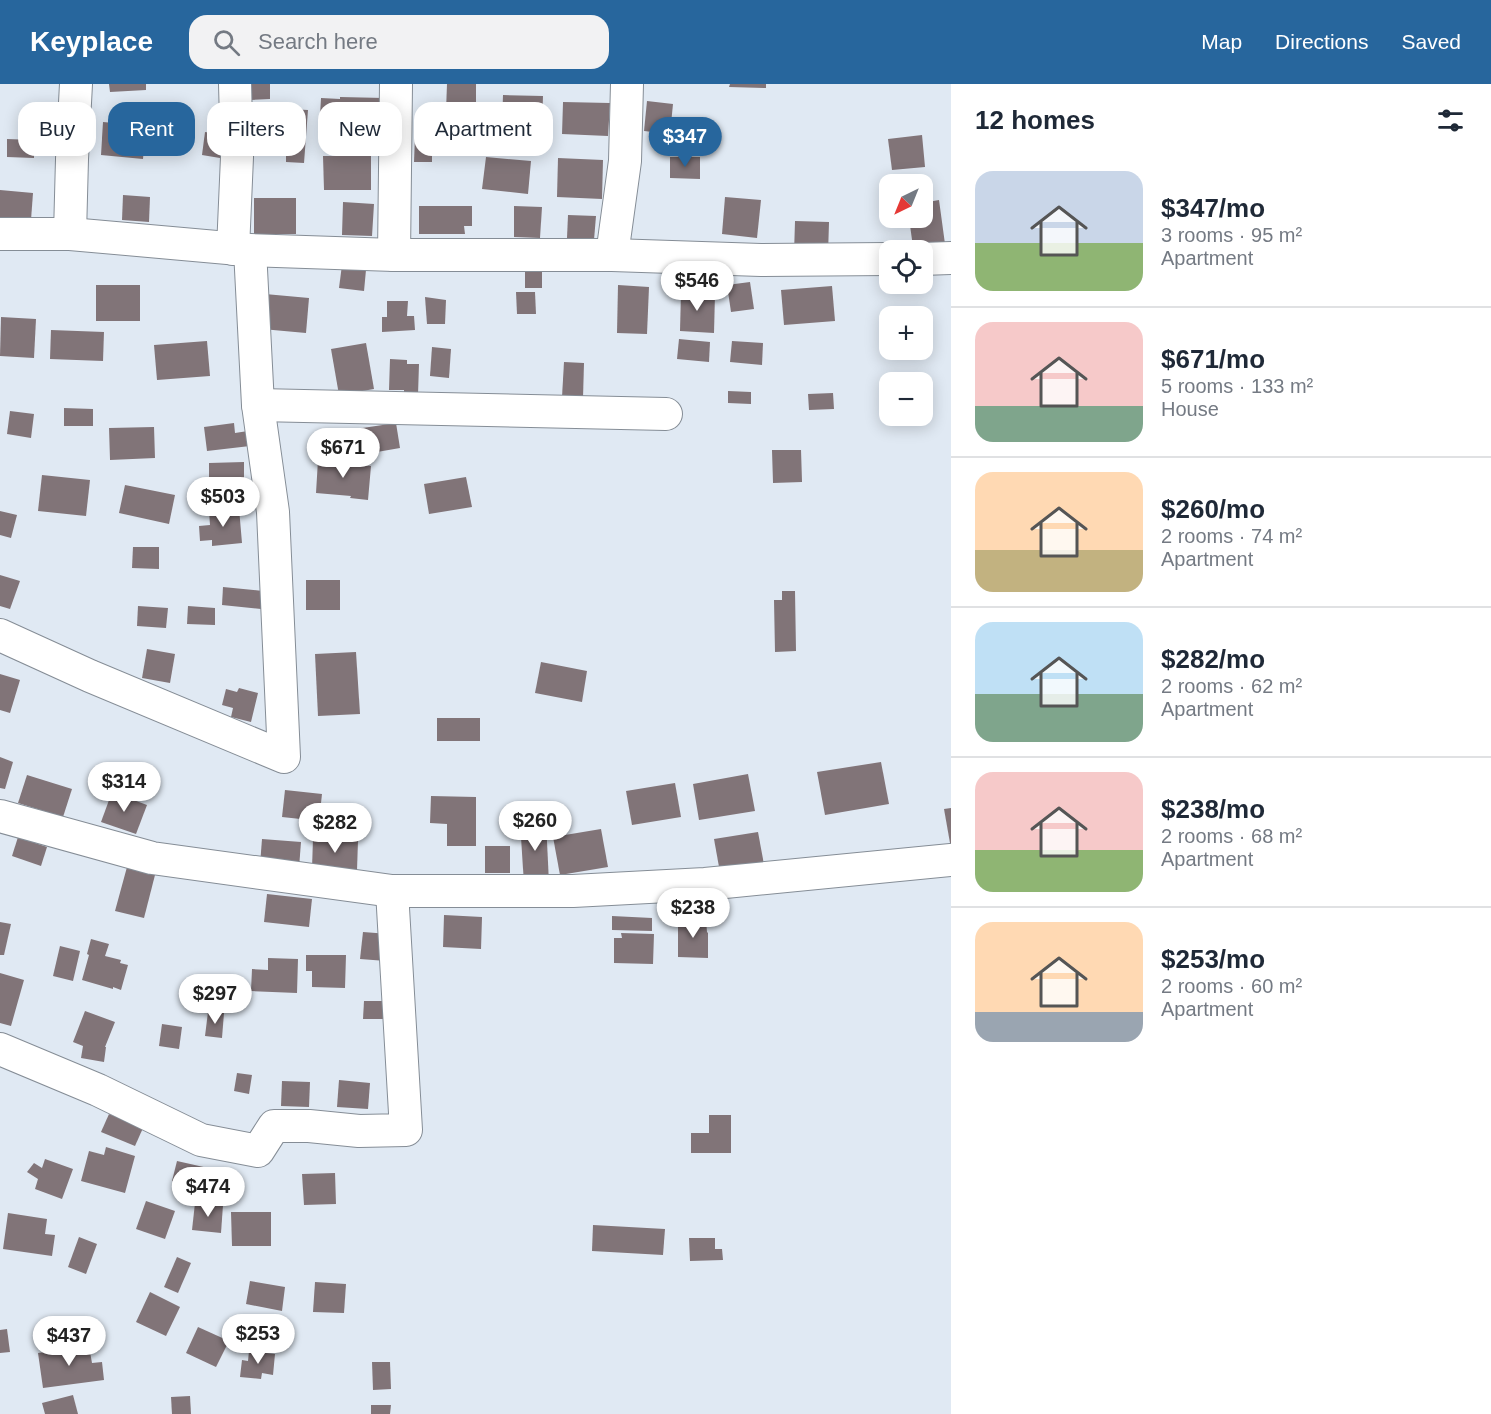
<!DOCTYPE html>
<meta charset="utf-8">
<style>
:root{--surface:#fff;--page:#f2f2f3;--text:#1f2937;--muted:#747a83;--line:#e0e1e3;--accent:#27669d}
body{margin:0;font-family:Arial,sans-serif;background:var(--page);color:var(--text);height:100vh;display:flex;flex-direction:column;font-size:22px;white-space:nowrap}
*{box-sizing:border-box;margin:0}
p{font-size:20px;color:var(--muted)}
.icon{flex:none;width:33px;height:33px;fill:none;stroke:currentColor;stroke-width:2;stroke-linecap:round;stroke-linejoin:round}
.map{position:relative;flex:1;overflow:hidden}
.details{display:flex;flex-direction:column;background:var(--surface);width:540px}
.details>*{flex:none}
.guide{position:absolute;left:18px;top:18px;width:570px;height:54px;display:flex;gap:12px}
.needle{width:39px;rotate:223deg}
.tools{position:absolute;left:879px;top:90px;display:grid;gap:12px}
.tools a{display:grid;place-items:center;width:54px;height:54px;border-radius:12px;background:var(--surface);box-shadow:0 3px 15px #0003;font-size:30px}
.price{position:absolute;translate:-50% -51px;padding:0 14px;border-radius:21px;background:#fff;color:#222;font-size:20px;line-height:39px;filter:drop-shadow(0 2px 3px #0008)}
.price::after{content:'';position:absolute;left:50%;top:36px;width:18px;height:14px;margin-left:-9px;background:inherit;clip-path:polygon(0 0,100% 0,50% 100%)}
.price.current{background:var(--accent);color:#fff}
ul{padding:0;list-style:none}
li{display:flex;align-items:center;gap:18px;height:150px;padding:0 24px}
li+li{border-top:2px solid var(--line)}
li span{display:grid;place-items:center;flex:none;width:168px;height:120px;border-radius:18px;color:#555}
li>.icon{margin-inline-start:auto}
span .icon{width:72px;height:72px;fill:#fffc;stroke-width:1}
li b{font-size:26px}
h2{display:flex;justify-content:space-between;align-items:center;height:72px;padding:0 24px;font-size:26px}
.chip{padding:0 21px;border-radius:18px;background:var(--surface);box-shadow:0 3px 15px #0003;font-size:21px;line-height:54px}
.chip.current{background:var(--accent);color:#fff}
header{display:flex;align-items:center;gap:36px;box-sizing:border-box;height:84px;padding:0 30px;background:var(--accent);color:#fff}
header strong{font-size:28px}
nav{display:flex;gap:33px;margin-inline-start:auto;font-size:21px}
.search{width:420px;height:54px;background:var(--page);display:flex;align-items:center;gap:15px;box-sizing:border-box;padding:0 21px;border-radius:18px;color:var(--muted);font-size:22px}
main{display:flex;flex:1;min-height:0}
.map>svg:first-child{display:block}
.building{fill:#817478}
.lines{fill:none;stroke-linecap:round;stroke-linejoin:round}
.minor-casing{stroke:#858d96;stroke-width:34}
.minor{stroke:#fff;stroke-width:32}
</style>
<header>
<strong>Keyplace</strong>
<div class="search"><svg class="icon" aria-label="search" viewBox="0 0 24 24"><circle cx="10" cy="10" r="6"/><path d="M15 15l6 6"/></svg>Search here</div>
<nav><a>Map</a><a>Directions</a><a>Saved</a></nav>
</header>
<main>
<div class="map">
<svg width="951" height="1330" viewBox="0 0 951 1330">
<rect width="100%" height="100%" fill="#e0e9f3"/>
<g class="building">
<polygon points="109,0 146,0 146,6 110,8"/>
<polygon points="251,0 270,0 270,15 251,16"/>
<polygon points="447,0 476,0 476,28 446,27"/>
<polygon points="730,0 766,0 766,4 729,3"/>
<polygon points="503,11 543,12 542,40 502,39"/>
<polygon points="340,13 384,14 383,42 339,40 339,33 320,32 321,14 340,15"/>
<polygon points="647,17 673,20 670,50 644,47"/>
<polygon points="563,18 610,19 608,52 562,50"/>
<polygon points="269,24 308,26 304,79 286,78 286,69 266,68"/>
<polygon points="103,38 146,42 143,75 101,71"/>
<polygon points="205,48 224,51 220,74 202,71"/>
<polygon points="922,51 925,83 892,86 888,55"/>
<polygon points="415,52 432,52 432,78 414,78"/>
<polygon points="7,55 34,56 34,74 7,73"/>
<polygon points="323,72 371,72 371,106 324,106"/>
<polygon points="486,73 531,77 528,110 482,105"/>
<polygon points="670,73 700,73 700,95 670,94"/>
<polygon points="558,74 603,76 602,115 557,113"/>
<polygon points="0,106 33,109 31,136 0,133"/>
<polygon points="123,111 150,113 149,138 122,136"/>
<polygon points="725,113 761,116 757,154 722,150"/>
<rect x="254" y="114" width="42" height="36"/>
<polygon points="939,116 945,160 913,163 909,134 922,134 922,119"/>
<polygon points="343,118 374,120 372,152 342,151"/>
<polygon points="419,122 472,122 472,142 464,142 465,150 419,150"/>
<polygon points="514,122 542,123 540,154 514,153"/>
<polygon points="568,131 596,132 594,156 567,154"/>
<polygon points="795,137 829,138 828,171 794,170"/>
<polygon points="343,173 367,175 364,207 339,204"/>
<polygon points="525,180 542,181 542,204 525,204"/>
<polygon points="750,198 754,225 731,228 727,201"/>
<rect x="96" y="201" width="44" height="36"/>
<polygon points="618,201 649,203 647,250 617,249"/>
<polygon points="832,202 835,237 784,241 781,206"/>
<polygon points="516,208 535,208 536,230 517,230"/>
<polygon points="681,208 715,210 714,249 680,247"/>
<polygon points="265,210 309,214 306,249 262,245"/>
<polygon points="425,213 446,216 445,240 427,240"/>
<polygon points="387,217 408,217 407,232 414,232 415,246 382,248 382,233 387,233"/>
<polygon points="1,233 36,235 34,274 0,272"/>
<polygon points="51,246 104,248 103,277 50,275"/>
<polygon points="679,255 710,258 709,278 677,275"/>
<polygon points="207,257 210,292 157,296 154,261"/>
<polygon points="732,257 763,259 762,281 730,278"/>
<polygon points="366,259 374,305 339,311 331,265"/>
<polygon points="432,263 451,265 449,294 430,292"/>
<polygon points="390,275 407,276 407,280 419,280 418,311 404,311 404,306 389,306"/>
<polygon points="564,278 584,279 583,314 562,313"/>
<polygon points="728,307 751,308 751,320 728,319"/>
<polygon points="833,309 834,325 809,326 808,310"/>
<polygon points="64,324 93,325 93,342 64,342"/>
<polygon points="10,327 34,330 31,354 7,350"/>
<polygon points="234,339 235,349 248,347 250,362 207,367 204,343"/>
<polygon points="396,339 400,364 354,372 349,346"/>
<polygon points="154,343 155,374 110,376 109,344"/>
<polygon points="772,366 801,366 802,398 773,399"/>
<polygon points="318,376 371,382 368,416 350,414 351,412 316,409"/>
<polygon points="244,378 244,404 209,405 209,379"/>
<polygon points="42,391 90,396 86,432 38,427"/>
<polygon points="466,393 472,423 429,430 424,400"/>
<polygon points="125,401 175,411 169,440 119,429"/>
<polygon points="239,424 242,459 212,462 212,456 200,457 199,442 210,441 209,427"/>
<polygon points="0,427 17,431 11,454 0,451"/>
<polygon points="133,463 159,463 159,485 132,484"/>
<polygon points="0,491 20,497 10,525 0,522"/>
<rect x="306" y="496" width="34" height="30"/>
<polygon points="223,503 263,507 261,525 222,521"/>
<polygon points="782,507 795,507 796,567 775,568 774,516 782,516"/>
<polygon points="138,522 168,524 166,544 137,542"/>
<polygon points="188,522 215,524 215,541 187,540"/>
<polygon points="147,565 175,570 170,599 142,594"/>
<polygon points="356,568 360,630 318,632 315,570"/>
<polygon points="541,578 587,587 582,618 535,609"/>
<polygon points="0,590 20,596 10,629 0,626"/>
<polygon points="239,604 258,609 251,638 231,633 233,624 222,621 226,605 237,608"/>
<rect x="437" y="634" width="43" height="23"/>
<polygon points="0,673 13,678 5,705 0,704"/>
<polygon points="881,678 889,720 825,731 817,688"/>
<polygon points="748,690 755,727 699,736 693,700"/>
<polygon points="27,691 72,705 63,733 18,719"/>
<polygon points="675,699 681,733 632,741 626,707"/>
<polygon points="285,706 322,710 319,737 282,733"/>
<polygon points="112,708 147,721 136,750 101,738"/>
<polygon points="431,712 476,713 476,762 447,762 447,740 430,739"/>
<polygon points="951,724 951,759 950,759 944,725"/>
<polygon points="546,737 549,799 524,800 520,738"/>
<polygon points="601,745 608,783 560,791 553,753"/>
<polygon points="758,748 765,786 721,794 714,755"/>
<polygon points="18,753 47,763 41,782 12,772"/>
<polygon points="262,755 301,758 299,784 260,781"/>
<polygon points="313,755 358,757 357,786 312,784"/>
<rect x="485" y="762" width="25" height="27"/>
<polygon points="127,783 155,791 144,834 115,827"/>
<polygon points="267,810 312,815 309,843 264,838"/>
<polygon points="444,831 482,833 481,865 443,863"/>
<polygon points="612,832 652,834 652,847 612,846"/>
<polygon points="706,836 707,848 708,849 708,874 678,873 678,837"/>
<polygon points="0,838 11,840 4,871 0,871"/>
<polygon points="363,848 389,850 386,877 360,875"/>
<polygon points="621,849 654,850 653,880 614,879 614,854 622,854"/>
<polygon points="91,855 109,860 105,872 121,876 120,879 128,881 121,906 113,903 113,905 82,896 89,871 87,870"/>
<polygon points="60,862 80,867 73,897 53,892"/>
<polygon points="306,871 346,871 345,904 312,903 312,887 306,887"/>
<polygon points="268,874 298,875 297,909 251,907 252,885 268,886"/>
<polygon points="0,889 24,896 11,942 0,939"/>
<polygon points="364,917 385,917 385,935 363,935"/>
<polygon points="85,927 115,938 105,963 106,963 104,978 81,974 83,962 73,958"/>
<polygon points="208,928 224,929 222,954 205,952"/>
<polygon points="162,940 182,943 179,965 159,962"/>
<polygon points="237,989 252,991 249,1010 234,1007"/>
<polygon points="339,996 370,999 368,1025 337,1023"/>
<polygon points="282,997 310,998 309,1023 281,1022"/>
<polygon points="109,1030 143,1044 135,1062 101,1048"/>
<polygon points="709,1031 731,1031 731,1069 691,1069 691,1049 709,1049"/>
<polygon points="106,1063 135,1072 125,1109 81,1097 89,1067 104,1071"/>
<polygon points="45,1075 73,1085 62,1115 35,1105 38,1095 27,1088 34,1079 42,1084"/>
<polygon points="177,1077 208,1084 203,1105 172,1097"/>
<polygon points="335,1089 336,1120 304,1121 302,1090"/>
<polygon points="146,1117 175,1127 165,1155 136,1145"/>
<polygon points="195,1119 223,1121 221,1149 192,1146"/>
<polygon points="231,1128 271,1128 271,1162 232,1162"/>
<polygon points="8,1129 47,1135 45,1150 55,1151 52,1172 3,1165"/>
<polygon points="593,1141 665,1145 663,1171 592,1167"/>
<polygon points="79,1153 97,1160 86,1190 68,1183"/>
<polygon points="689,1154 715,1154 715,1165 722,1165 723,1176 690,1177"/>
<polygon points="177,1173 191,1179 178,1209 164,1203"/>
<polygon points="250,1197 285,1203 282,1227 246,1220"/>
<polygon points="315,1198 346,1200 344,1229 313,1228"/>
<polygon points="150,1208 180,1223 166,1252 136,1238"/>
<polygon points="198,1243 229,1257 216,1283 186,1269"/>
<polygon points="7,1245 10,1268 0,1269 0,1246"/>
<polygon points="89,1262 92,1279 102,1278 104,1296 43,1304 38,1269"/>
<polygon points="249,1267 275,1270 273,1291 262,1289 261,1295 240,1293 242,1276 248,1277"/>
<polygon points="372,1278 390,1278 391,1305 373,1306"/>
<polygon points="73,1311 78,1330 45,1330 42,1319"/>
<polygon points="190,1312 191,1330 172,1330 171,1313"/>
<polygon points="371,1321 391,1321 390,1330 371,1330"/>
</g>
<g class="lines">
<defs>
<g id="minor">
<polyline points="0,150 70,150 250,166 394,171 612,171 761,176 890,175"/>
<polyline points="70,150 72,75 76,0"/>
<polyline points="233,165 237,73 235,0"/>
<polyline points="394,171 396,0"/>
<polyline points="612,171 625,77 627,0"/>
<polyline points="922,175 951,174"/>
<polyline points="258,321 666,330"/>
<polyline points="0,551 90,592 284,673 273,428 258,321 250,166"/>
<polyline points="0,732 152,774 392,807 573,807 705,800 951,776"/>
<polyline points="0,965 98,1006 201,1056 258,1067 274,1042 309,1042 359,1047 406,1046 392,807"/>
</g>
</defs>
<use href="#minor" class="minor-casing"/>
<use href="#minor" class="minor"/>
</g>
</svg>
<div class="tools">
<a><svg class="needle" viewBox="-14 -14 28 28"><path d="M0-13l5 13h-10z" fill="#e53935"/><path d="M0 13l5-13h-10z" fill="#747a83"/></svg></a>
<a><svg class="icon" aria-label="locate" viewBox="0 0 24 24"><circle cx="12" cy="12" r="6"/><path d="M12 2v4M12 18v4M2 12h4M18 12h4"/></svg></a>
<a>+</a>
<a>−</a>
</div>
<b class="price current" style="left:685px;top:84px">$347</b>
<b class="price" style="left:697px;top:228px">$546</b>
<b class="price" style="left:343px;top:395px">$671</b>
<b class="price" style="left:223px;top:444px">$503</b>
<b class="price" style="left:124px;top:729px">$314</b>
<b class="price" style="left:535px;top:768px">$260</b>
<b class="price" style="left:335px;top:770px">$282</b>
<b class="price" style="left:693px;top:855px">$238</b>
<b class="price" style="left:215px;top:941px">$297</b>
<b class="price" style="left:208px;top:1134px">$474</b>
<b class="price" style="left:258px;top:1281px">$253</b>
<b class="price" style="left:69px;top:1283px">$437</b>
<div class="guide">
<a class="chip">Buy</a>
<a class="chip current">Rent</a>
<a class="chip">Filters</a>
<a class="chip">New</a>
<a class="chip">Apartment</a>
</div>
</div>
<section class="details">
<h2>12 homes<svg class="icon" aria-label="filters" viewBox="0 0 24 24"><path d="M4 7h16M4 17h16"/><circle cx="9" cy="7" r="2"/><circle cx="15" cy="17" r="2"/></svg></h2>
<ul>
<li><span style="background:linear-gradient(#c9d6e8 60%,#8fb573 0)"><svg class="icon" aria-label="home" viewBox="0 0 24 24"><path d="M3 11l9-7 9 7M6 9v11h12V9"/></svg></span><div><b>$347/mo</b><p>3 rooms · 95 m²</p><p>Apartment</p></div></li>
<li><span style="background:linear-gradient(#f6c9c9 70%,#7fa58c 0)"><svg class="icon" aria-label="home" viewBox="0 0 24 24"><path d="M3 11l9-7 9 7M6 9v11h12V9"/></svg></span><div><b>$671/mo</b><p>5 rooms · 133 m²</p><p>House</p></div></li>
<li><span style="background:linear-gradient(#ffd9b3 65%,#c2b280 0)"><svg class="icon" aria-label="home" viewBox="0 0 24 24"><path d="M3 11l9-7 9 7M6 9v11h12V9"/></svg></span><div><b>$260/mo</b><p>2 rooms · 74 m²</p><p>Apartment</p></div></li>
<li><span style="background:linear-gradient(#bfe0f5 60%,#7fa58c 0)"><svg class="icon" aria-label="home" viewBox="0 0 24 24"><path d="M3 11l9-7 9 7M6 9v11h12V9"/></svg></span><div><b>$282/mo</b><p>2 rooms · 62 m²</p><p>Apartment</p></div></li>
<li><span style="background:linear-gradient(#f6c9c9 65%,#8fb573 0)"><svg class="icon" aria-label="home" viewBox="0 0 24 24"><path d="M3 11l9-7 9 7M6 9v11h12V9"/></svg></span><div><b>$238/mo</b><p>2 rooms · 68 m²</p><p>Apartment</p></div></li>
<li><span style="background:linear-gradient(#ffd9b3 75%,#9aa5b1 0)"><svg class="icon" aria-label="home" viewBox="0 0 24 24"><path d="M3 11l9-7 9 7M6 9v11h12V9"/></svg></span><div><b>$253/mo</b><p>2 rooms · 60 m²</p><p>Apartment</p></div></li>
</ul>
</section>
</main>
